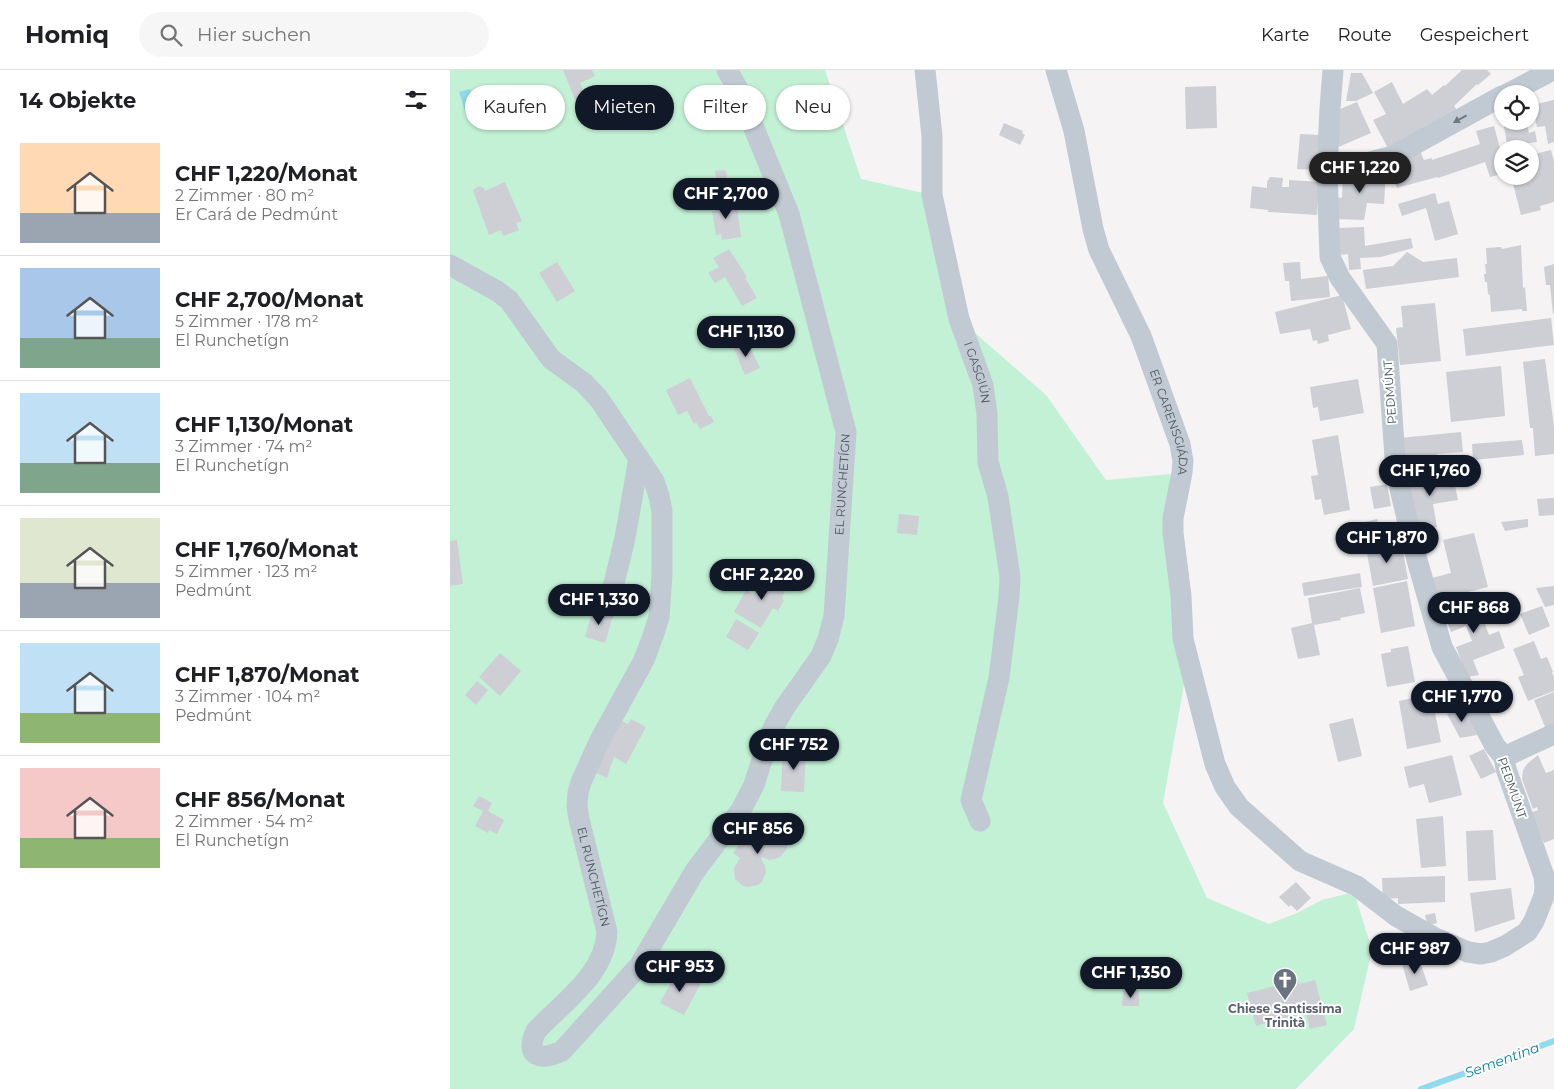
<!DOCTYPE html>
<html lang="de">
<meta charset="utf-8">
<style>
:root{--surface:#fff;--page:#f6f6f6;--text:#202124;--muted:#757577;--line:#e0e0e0;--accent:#111827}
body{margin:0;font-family:Montserrat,sans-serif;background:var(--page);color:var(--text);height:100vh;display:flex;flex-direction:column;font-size:19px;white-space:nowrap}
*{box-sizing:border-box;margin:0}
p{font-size:16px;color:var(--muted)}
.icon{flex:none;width:28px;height:28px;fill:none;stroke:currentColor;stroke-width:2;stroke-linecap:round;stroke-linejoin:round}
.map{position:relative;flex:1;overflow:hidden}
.side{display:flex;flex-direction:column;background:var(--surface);width:450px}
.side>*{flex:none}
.hud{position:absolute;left:15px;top:15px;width:475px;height:45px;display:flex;gap:10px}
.fabs{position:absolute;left:1044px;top:15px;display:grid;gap:10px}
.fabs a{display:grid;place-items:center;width:45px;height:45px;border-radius:50%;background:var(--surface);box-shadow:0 1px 4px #0004;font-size:25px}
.price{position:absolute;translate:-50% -42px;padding:0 11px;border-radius:18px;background:var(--accent);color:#fff;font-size:16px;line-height:32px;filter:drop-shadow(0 1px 2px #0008)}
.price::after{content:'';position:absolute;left:50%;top:30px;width:15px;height:11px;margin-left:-8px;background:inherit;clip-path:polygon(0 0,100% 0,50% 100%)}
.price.active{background:#222;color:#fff}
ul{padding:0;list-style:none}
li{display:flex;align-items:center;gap:15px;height:125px;padding:0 20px}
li+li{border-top:1px solid var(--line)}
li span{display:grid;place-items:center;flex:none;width:140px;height:100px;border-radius:0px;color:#555}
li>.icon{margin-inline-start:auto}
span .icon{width:60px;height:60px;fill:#fffc;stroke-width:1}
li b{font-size:21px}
h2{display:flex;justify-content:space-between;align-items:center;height:60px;padding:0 20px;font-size:21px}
.pill{padding:0 18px;border-radius:22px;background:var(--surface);box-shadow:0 1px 4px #0004;font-size:18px;line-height:45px}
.pill.active{background:var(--accent);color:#fff}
header{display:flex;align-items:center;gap:30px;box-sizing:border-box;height:70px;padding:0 25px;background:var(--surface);border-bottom:1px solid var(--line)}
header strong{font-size:24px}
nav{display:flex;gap:28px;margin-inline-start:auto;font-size:18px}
.search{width:350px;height:45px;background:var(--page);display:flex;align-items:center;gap:12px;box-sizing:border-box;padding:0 18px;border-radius:28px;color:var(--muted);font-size:19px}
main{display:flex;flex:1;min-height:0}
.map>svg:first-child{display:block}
.green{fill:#c3f1d5}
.water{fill:#90daee}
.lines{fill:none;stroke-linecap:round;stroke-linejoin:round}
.stream{stroke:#90daee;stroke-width:6}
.building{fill:#cdcfd5}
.minor{stroke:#c1cad2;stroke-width:21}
.oneway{fill:#6e7983}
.labels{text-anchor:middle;stroke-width:4;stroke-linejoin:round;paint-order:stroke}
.street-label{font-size:12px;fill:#4a5661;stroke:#fff}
.worship-label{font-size:12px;font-weight:bold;fill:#5b616d;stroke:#fff}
.water-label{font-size:14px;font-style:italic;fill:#0c7c9b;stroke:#fff}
</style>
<header>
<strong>Homiq</strong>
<div class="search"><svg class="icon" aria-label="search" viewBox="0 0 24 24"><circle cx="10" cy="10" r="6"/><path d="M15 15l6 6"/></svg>Hier suchen</div>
<nav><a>Karte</a><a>Route</a><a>Gespeichert</a></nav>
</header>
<main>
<section class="side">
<h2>14 Objekte<svg class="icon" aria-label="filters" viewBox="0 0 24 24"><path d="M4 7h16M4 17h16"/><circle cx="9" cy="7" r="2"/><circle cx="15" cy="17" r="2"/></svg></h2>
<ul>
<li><span style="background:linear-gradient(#ffd9b3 70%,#9aa5b1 0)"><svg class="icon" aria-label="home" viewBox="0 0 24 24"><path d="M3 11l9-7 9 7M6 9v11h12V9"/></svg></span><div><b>CHF 1,220/Monat</b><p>2 Zimmer · 80 m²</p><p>Er Cará de Pedmúnt</p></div></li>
<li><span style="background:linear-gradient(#a9c7e8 70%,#7fa58c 0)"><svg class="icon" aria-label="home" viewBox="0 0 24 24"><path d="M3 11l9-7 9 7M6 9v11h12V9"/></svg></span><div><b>CHF 2,700/Monat</b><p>5 Zimmer · 178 m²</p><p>El Runchetígn</p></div></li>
<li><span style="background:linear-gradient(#bfe0f5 70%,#7fa58c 0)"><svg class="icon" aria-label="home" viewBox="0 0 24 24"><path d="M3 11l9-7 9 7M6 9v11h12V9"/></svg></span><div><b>CHF 1,130/Monat</b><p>3 Zimmer · 74 m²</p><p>El Runchetígn</p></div></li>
<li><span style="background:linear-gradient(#dfe7d0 65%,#9aa5b1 0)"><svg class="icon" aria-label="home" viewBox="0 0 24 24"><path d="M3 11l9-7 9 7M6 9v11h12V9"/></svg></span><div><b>CHF 1,760/Monat</b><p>5 Zimmer · 123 m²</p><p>Pedmúnt</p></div></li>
<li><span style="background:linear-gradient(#bfe0f5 70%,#8fb573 0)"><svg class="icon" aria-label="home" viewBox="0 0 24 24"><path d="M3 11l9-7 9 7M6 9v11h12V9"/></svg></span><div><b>CHF 1,870/Monat</b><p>3 Zimmer · 104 m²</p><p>Pedmúnt</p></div></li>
<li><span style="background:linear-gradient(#f6c9c9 70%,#8fb573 0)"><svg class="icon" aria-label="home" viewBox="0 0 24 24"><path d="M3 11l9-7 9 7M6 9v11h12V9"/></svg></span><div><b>CHF 856/Monat</b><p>2 Zimmer · 54 m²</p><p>El Runchetígn</p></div></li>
</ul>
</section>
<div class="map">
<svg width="1104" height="1019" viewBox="0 0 1104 1019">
<rect width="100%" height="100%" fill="#f5f3f3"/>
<polygon class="green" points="0,0 375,0 411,109 482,125 509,249 596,325 656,410 732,403 727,423 738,592 713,733 757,828 819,854 847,843 872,830 904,822 922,880 904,959 846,1019 0,1019"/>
<polygon class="water" points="20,19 28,44 17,47 9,22"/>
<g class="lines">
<polyline class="stream" points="971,1019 1104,971"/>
</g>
<g class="building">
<polygon points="113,0 142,0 145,6 130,13 136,27 126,32"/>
<polygon points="1012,0 1037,0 1041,4 1028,15 1027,14 1004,36 1007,40 940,82 923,50 936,44 924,22 942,12 953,34 977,19 982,25 994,15 995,16"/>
<polygon points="901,3 912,3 923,23 906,31 896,31"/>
<polygon points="766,16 767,58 736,59 735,17"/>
<polygon points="1104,30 1104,72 1098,74 1095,56 1087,57 1082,35"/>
<polygon points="907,32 921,63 886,78 888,40"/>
<polygon points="1053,51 1076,51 1079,63 1085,61 1087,72 1071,74 1071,79 1058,79"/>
<polygon points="554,53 573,61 572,63 575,65 570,75 549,65"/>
<polygon points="1044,56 1052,86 1052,104 1040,107 1035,92 988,108 987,107 947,118 941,101 948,99 944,91 969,79 974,90 982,88 982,90 1030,74 1026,61"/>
<polygon points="850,64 869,65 866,100 847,99"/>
<polygon points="1101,80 1104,92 1104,132 1090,136 1091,140 1071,145 1061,106 1080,106 1080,85"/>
<polygon points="276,100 278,120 268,122 265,101"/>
<polygon points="914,100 936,101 934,134 917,133 914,150 883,149 886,127 892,128 893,105"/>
<polygon points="820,107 833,108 832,117 839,117 839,110 869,112 867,145 818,142 818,140 800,138 802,116 817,118 817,112"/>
<polygon points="55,112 72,151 66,153 69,160 53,166 51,160 39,165 23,120 29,116 34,118 35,121"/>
<polygon points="985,123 988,134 999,131 1008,164 985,171 976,138 952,146 948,134"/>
<polygon points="281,130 282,138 287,137 291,167 272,170 271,164 266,165 262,141 265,141 264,133"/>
<polygon points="914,157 915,176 961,168 963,178 931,187 910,188 911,199 899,200 898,184 890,185 889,158"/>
<polygon points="1071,175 1073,218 1075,217 1077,241 1072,241 1072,239 1041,242 1040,225 1038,224 1037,212 1035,212 1034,204 1036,204 1035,194 1037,194 1036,178 1051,177 1052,179"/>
<polygon points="279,179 297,207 295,208 307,228 292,236 275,207 265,213 258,203 269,197 263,188"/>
<polygon points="957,182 973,192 1007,188 1009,207 916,219 913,200 943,196"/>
<polygon points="107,192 125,221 107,232 89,203"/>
<polygon points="850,192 851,209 878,206 880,227 841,231 839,211 835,211 833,193"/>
<polygon points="1104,194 1104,244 1103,244 1100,215 1096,215 1094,197"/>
<polygon points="892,225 901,259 878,265 879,271 868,274 867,270 863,271 860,259 830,264 825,242"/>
<polygon points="985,233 991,291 950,295 946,258 953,257 951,236"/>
<polygon points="1101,248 1104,275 1016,286 1013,259"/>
<polygon points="297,270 310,298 295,305 283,277"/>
<polygon points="1095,289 1104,356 1104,384 1085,386 1083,358 1080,358 1073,292"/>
<polygon points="1051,296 1055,346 1001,352 996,302"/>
<polygon points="240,308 259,346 261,346 264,352 250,359 246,352 244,354 237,341 228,345 216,320"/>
<polygon points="908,309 914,343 870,351 868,337 863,338 860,317"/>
<polygon points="1011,362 1013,382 987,384 988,390 953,393 950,368"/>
<polygon points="888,365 900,440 874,445 871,429 865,430 861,406 868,405 862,370"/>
<polygon points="1072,370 1074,385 1023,390 1022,374"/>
<polygon points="1002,401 1008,430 983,434 987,457 968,461 956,409"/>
<polygon points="937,414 941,436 924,439 920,417"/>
<polygon points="1104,428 1104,445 1089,446 1087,429"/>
<polygon points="449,444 469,446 467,465 447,463"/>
<polygon points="927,449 930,461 914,464 911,453"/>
<polygon points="1078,449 1078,457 1055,461 1051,452"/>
<polygon points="1024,463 1038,517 1006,525 1006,522 987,527 982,508 1001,503 993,470"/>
<polygon points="7,470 13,514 0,516 0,471"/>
<polygon points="951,471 958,509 923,516 916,478"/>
<polygon points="910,503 912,517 854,526 852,513"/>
<polygon points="316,504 337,514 332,529 334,530 328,541 323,538 311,558 284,542 296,520 304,525"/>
<polygon points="957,511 965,556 931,563 923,518"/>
<polygon points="1104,516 1104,535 1095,537 1086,518"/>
<polygon points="910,518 915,543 890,548 891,550 864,555 870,585 848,589 841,558 862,553 858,528"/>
<polygon points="1036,529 1042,546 1033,549 1039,565 1049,561 1055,578 1023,590 1029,605 1017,607 1006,577 1022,571 1016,556 1001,562 994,544"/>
<polygon points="1092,536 1100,556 1079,565 1070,544"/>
<polygon points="143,540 163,546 155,573 135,567"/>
<polygon points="286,549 309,563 298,580 276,567"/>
<polygon points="1084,571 1091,589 1097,587 1103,602 1102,602 1104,608 1104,621 1078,631 1068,607 1074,605 1063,579"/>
<polygon points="958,576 965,612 937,617 931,584 941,582 941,579"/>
<polygon points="50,583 71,601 50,626 29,607"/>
<polygon points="27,611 38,620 26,635 15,625"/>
<polygon points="1104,622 1104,659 1097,662 1084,630"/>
<polygon points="981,624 991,672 957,679 949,631"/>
<polygon points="1013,636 1027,665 1010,668 997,644"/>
<polygon points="903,648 912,686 888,692 879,654"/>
<polygon points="181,649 196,657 176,694 164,687 157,708 144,702 172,651 178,654"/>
<polygon points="1034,679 1046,702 1031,709 1019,686"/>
<polygon points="333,680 356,681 354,722 331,721"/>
<polygon points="1002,685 1012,725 979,733 974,714 959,718 954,697"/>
<polygon points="1088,685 1096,703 1104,700 1104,769 1094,773 1080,743 1088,740 1087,737 1083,739 1072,709 1073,700 1077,694"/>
<polygon points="29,726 42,733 38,741 54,750 47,764 39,760 38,763 25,756 33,741 23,736"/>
<polygon points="993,746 996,796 971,798 966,749"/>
<polygon points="320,757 331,760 335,764 337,768 337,779 330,787 325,789 319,790 312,787 311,789 315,796 316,802 312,812 308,815 298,817 293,816 285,809 284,798 290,788 283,783 298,763 306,768 311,761"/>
<polygon points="1043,760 1046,810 1018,811 1016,761"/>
<polygon points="995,806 995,832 948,834 948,828 933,829 932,808"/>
<polygon points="846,812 861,828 847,841 841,835 839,837 829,827"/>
<polygon points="1061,818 1065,849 1025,862 1020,823"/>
<polygon points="985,843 987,853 978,856 975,845"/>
<polygon points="969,889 978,915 960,921 952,894"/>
<polygon points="227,901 251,913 234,945 210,933"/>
<polygon points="848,910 849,914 865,910 877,955 860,959 856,943 806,956 797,923"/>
<polygon points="673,921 689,921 689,936 672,936"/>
</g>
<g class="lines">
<g class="minor">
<path id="s1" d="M475,0L482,66V125L509,249L533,315L537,344L538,392L548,427L560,507L559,527L549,608L521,730L530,751"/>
<path id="s2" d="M606,0L624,61L643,159L649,180L691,266L730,374L733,391L732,403L723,448V463L731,526L733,569L765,694L775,717L789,737L850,791L907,816L946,846L985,868L1018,882L1031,884L1041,882L1055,876L1077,862L1084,851L1094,826L1095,817L1094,806L1056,699L1054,687L1045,676L992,577L967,490L946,402L937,274L890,208L880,187L877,100L880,38L883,0"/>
<polyline points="1057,24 1103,0"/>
<polyline points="877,100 890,100 943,86 1052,26"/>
<path id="s3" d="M0,195L47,221L59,230L101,289L134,313L149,329L204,411L209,426L212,441V504L209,547L204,563L194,590L150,670L131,712L128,723L127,736L129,749L157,862C155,905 113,932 86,961C74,987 91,991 112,981L189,896L245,801L291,740L304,715L317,674L324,656L335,637L371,586L378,569L384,546L396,362L339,144L288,19L277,0"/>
<polyline points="158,538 175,468 189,388"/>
<polyline points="1054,687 1104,664"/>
</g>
</g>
<defs><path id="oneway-solid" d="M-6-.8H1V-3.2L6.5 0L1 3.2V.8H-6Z" transform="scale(1.25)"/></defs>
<use class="oneway" href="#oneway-solid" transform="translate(1010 49) rotate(151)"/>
<defs>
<symbol id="church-pin" viewBox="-11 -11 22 30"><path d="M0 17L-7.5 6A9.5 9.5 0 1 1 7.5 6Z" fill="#6b7280" stroke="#fff"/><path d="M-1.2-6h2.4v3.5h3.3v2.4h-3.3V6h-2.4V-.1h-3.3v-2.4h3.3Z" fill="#fff"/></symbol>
</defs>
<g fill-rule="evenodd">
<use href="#church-pin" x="821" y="896" width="28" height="38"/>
</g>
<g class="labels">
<g class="street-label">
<text dy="4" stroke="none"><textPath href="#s1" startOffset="309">I GASGIÚN</textPath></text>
<text transform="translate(940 322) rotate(-94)" y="4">PEDMÚNT</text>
<text dy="4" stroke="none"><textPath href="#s2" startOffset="372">ER CARENSGIÁDA</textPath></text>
<text dy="4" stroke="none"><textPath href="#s3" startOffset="1604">EL RUNCHETÍGN</textPath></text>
<text transform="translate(1062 718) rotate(71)" y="4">PEDMÚNT</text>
<text dy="4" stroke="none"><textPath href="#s3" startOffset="720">EL RUNCHETÍGN</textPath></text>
</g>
<g class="worship-label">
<text x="835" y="943">Chiese Santissima<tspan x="835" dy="14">Trinità</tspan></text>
</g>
<g class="water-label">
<text transform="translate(1052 990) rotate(-20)" y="5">Sementina</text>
</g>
</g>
</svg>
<div class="fabs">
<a><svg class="icon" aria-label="locate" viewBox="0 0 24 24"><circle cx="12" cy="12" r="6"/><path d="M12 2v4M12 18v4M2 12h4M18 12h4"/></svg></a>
<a><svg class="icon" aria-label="layers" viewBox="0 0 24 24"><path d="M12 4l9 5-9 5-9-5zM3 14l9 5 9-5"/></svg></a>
</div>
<b class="price active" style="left:910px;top:124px">CHF 1,220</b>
<b class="price" style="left:276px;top:150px">CHF 2,700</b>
<b class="price" style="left:296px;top:288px">CHF 1,130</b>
<b class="price" style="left:980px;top:427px">CHF 1,760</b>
<b class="price" style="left:937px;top:494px">CHF 1,870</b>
<b class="price" style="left:312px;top:531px">CHF 2,220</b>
<b class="price" style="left:149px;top:556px">CHF 1,330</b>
<b class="price" style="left:1024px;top:564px">CHF 868</b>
<b class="price" style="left:1012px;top:653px">CHF 1,770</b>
<b class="price" style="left:344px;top:701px">CHF 752</b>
<b class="price" style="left:308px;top:785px">CHF 856</b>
<b class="price" style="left:965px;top:905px">CHF 987</b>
<b class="price" style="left:230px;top:923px">CHF 953</b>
<b class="price" style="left:681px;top:929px">CHF 1,350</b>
<div class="hud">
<a class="pill">Kaufen</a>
<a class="pill active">Mieten</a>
<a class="pill">Filter</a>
<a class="pill">Neu</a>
</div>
</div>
</main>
